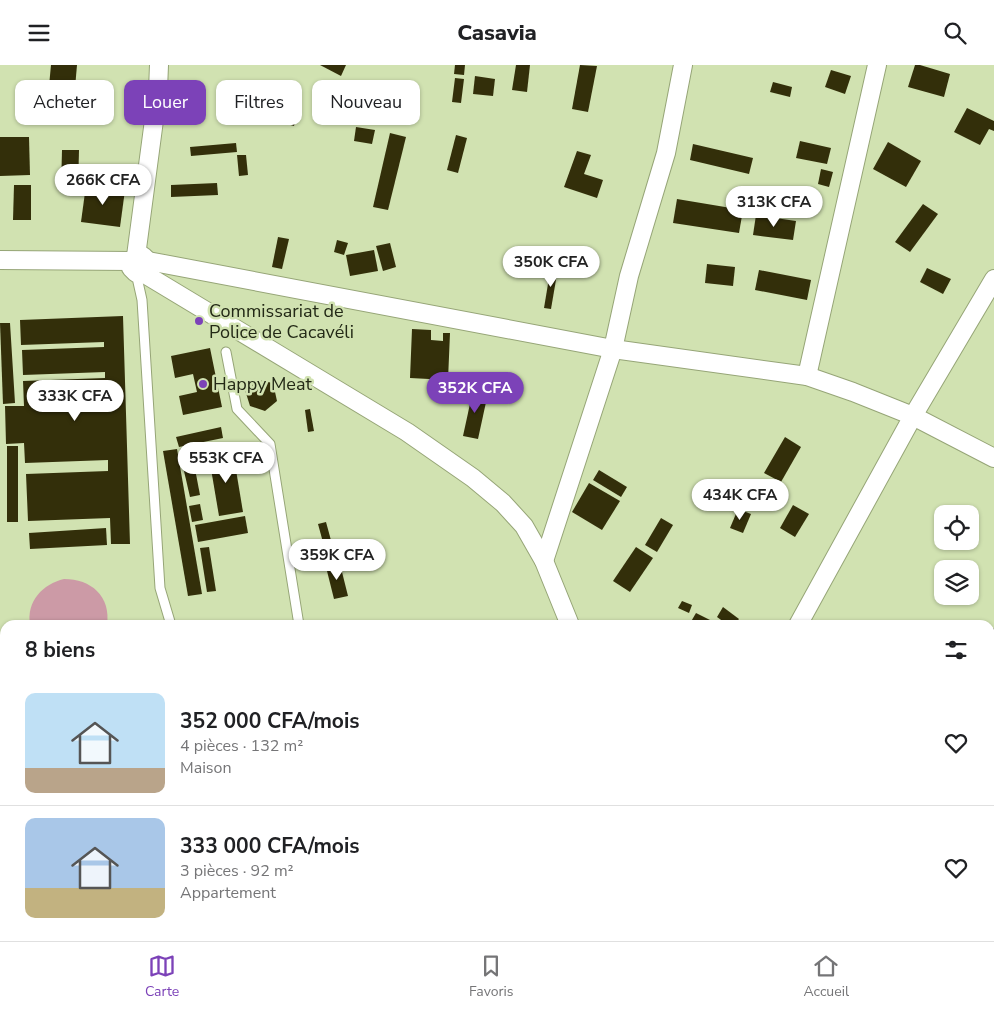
<!DOCTYPE html>
<html lang="fr">
<meta charset="utf-8">
<style>
:root{--surface:#fff;--page:#f2f2f2;--text:#202124;--muted:#757577;--line:#e0e0e0;--accent:#7c42b8}
body{margin:0;font-family:"Nunito Sans",sans-serif;background:var(--page);color:var(--text);height:100vh;display:flex;flex-direction:column;font-size:19px;white-space:nowrap}
*{box-sizing:border-box;margin:0}
p{font-size:16px;color:var(--muted)}
.icon{flex:none;width:28px;height:28px;fill:none;stroke:currentColor;stroke-width:2;stroke-linecap:round;stroke-linejoin:round}
.map{position:relative;flex:1;overflow:hidden}
.drawer{position:absolute;left:0px;top:555px;width:995px;height:321px;display:flex;flex-direction:column;background:var(--surface);border-radius:15px 15px 0 0;box-shadow:0 1px 4px #0004}
.drawer>*{flex:none}
.guide{position:absolute;left:15px;top:15px;width:500px;height:45px;display:flex;gap:10px}
.fabs{position:absolute;left:934px;top:440px;display:grid;gap:10px}
.fabs a{display:grid;place-items:center;width:45px;height:45px;border-radius:10px;background:var(--surface);box-shadow:0 1px 4px #0004;font-size:25px}
.price{position:absolute;translate:-50% -42px;padding:0 11px;border-radius:18px;background:#fff;color:#222;font-size:16px;line-height:32px;filter:drop-shadow(0 1px 2px #0008)}
.price::after{content:'';position:absolute;left:50%;top:30px;width:15px;height:11px;margin-left:-8px;background:inherit;clip-path:polygon(0 0,100% 0,50% 100%)}
.price.on{background:var(--accent);color:#fff}
ul{padding:0;list-style:none}
li{display:flex;align-items:center;gap:15px;height:125px;padding:0 25px}
li+li{border-top:1px solid var(--line)}
li span{display:grid;place-items:center;flex:none;width:140px;height:100px;border-radius:10px;color:#555}
li>.icon{margin-inline-start:auto}
span .icon{width:60px;height:60px;fill:#fffc;stroke-width:1}
li b{font-size:21px}
h2{display:flex;justify-content:space-between;align-items:center;height:60px;padding:0 25px;font-size:21px}
.chip{padding:0 18px;border-radius:10px;background:var(--surface);box-shadow:0 1px 4px #0004;font-size:18px;line-height:45px}
.chip.on{background:var(--accent);color:#fff}
header{display:flex;justify-content:space-between;align-items:center;height:65px;padding:0 25px;background:var(--surface);font-size:22px;font-weight:800}
.menu{display:flex;justify-content:space-around;align-items:center;height:70px;border-top:1px solid var(--line);background:var(--surface);font-size:14px;color:var(--muted)}
.menu a{display:grid;justify-items:center;gap:2px}
.menu .on{color:var(--accent)}
.map>svg:first-child{display:block}
.green{fill:#cc9aa6}
.building{fill:#332f0a}
.lines{fill:none;stroke-linecap:round;stroke-linejoin:round}
.lane-casing{stroke:#96a577;stroke-width:11}
.street-casing{stroke:#96a577;stroke-width:20}
.lane{stroke:#fff;stroke-width:9}
.street{stroke:#fff;stroke-width:18}
.poi-dot{fill:#7c42b8;stroke:#d1e2b1;stroke-width:2}
.labels{text-anchor:middle;stroke-width:5;stroke-linejoin:round;paint-order:stroke}
.poi-label{font-size:18px;fill:#232916;stroke:#d1e2b1;text-anchor:start}
</style>
<header><svg class="icon" aria-label="menu" viewBox="0 0 24 24"><path d="M4 6h16M4 12h16M4 18h16"/></svg>Casavia<svg class="icon" aria-label="search" viewBox="0 0 24 24"><circle cx="10" cy="10" r="6"/><path d="M15 15l6 6"/></svg></header>
<div class="map">
<svg width="994" height="876" viewBox="0 0 994 876">
<rect width="100%" height="100%" fill="#d1e2b1"/>
<path class="green" d="M64,514C91,514 111,531 107,560H30C26,536 43,519 64,514Z"/>
<g class="building">
<polygon points="51,0 77,0 75,23 49,21"/>
<polygon points="320,0 346,0 341,11"/>
<polygon points="455,0 465,0 464,10 454,9"/>
<polygon points="516,0 530,0 527,27 512,25"/>
<polygon points="580,0 597,1 588,47 572,44"/>
<polygon points="915,0 920,0 950,9 944,32 908,22"/>
<polygon points="831,5 851,11 845,29 825,22"/>
<polygon points="475,11 495,14 493,31 473,29"/>
<polygon points="455,13 464,14 461,38 452,37"/>
<polygon points="773,17 792,22 790,32 770,27"/>
<polygon points="967,43 994,56 994,66 989,64 980,80 954,67"/>
<polygon points="283,46 297,50 294,61 280,57"/>
<polygon points="356,62 375,65 372,79 354,76"/>
<polygon points="390,68 406,72 388,145 373,142"/>
<polygon points="456,70 467,73 458,108 447,105"/>
<polygon points="0,72 29,72 30,110 0,111"/>
<polygon points="800,76 831,83 827,99 796,93"/>
<polygon points="888,77 921,96 906,122 873,104"/>
<polygon points="236,78 237,87 191,91 190,82"/>
<polygon points="693,79 753,93 749,109 690,95"/>
<polygon points="62,85 79,85 78,124 61,124"/>
<polygon points="577,86 591,90 584,109 603,115 597,133 564,122"/>
<polygon points="237,90 246,90 248,110 239,111"/>
<polygon points="821,104 833,107 829,122 818,119"/>
<polygon points="217,118 218,130 171,132 171,120"/>
<polygon points="14,120 31,120 31,155 13,155"/>
<polygon points="86,120 125,125 120,162 81,157"/>
<polygon points="677,134 743,145 739,168 673,158"/>
<polygon points="923,139 938,149 910,187 895,177"/>
<polygon points="756,150 796,156 793,175 753,170"/>
<polygon points="278,172 289,174 282,204 272,202"/>
<polygon points="337,175 348,178 344,190 334,187"/>
<polygon points="390,178 396,202 383,206 376,181"/>
<polygon points="374,185 378,206 350,211 346,190"/>
<polygon points="707,199 735,202 733,221 705,218"/>
<polygon points="551,201 558,203 551,244 544,243"/>
<polygon points="927,203 951,214 943,229 920,217"/>
<polygon points="759,205 811,215 807,235 755,225"/>
<polygon points="123,251 130,479 111,479 110,453 28,456 26,409 108,406 108,395 25,398 24,378 6,379 5,341 24,341 23,316 105,313 105,307 23,310 22,285 104,282 104,277 21,280 20,255"/>
<polygon points="0,258 10,258 15,338 3,339"/>
<polygon points="412,264 431,265 431,275 443,276 443,268 450,268 448,315 410,313"/>
<polygon points="210,283 222,342 183,350 179,331 197,327 193,309 175,313 171,291"/>
<polygon points="258,315 273,318 277,336 265,346 250,341 245,325"/>
<polygon points="473,325 488,328 478,374 463,371"/>
<polygon points="310,344 314,366 308,367 305,345"/>
<polygon points="221,362 223,373 179,382 176,372"/>
<polygon points="785,372 801,382 781,417 764,408"/>
<polygon points="202,379 205,394 183,399 180,384"/>
<rect x="7" y="381" width="11" height="76"/>
<polygon points="177,384 202,529 188,531 163,386"/>
<polygon points="233,387 243,447 219,451 209,392"/>
<polygon points="195,404 200,430 190,432 184,406"/>
<polygon points="599,405 627,422 621,432 593,415"/>
<polygon points="589,418 620,436 602,465 572,447"/>
<polygon points="200,439 203,455 192,457 189,441"/>
<polygon points="793,440 809,449 795,472 780,463"/>
<polygon points="738,444 751,449 743,468 730,463"/>
<polygon points="245,451 248,468 198,477 195,460"/>
<polygon points="661,453 673,460 657,487 645,480"/>
<polygon points="326,457 335,490 327,492 318,459"/>
<polygon points="106,463 107,480 30,484 29,468"/>
<polygon points="346,474 348,487 338,489 336,476"/>
<polygon points="209,482 216,526 207,527 200,483"/>
<polygon points="636,482 653,493 630,527 613,516"/>
<polygon points="340,499 348,531 334,534 326,502"/>
<polygon points="682,536 692,540 689,548 678,543"/>
<polygon points="723,542 739,554 734,560 728,560 717,552"/>
<polygon points="696,548 720,560 689,560"/>
<polygon points="994,563 994,618 990,614 990,568"/>
<polygon points="990,628 994,632 994,641 992,642 990,640"/>
<polygon points="0,705 5,707 5,720 3,723 5,726 5,749 0,744"/>
<polygon points="275,871 297,871 300,876 278,876"/>
<polygon points="773,871 817,871 812,876 778,876"/>
</g>
<g class="lines">
<defs>
<g id="lane">
<polyline points="136,208 142,235 160,523 171,560"/>
<polyline points="226,287 237,344 270,379 299,560"/>
</g>
<g id="street">
<polyline points="136,191 158,25 159,0"/>
<polyline points="0,195 131,196"/>
<polyline points="148,196 613,284 807,311 853,327 913,351 994,393"/>
<polyline points="143,208 148,203 148,196 143,191 136,191 131,196 131,203 136,208 143,208 407,367 473,413 503,438 524,461 544,496 570,560"/>
<polyline points="807,311 877,0"/>
<polyline points="544,496 613,284 629,211 666,88 683,0"/>
<polyline points="798,560 913,351 994,214"/>
<polyline points="990,764 994,759"/>
<polyline points="0,780 5,786"/>
<polyline points="87,871 91,876"/>
<polyline points="689,871 689,876"/>
<polyline points="159,876 171,871"/>
<polyline points="905,876 908,871"/>
</g>
</defs>
<use href="#lane" class="lane-casing"/>
<use href="#street" class="street-casing"/>
<use href="#lane" class="lane"/>
<use href="#street" class="street"/>
</g>
<g class="poi-dot">
<circle cx="199" cy="256" r="5"/>
<circle cx="203" cy="319" r="5"/>
</g>
<g class="labels">
<g class="poi-label">
<text x="209" y="252">Commissariat de<tspan x="209" dy="21">Police de Cacavéli</tspan></text>
<text x="213" y="325">Happy Meat</text>
</g>
</g>
</svg>
<div class="fabs">
<a><svg class="icon" aria-label="locate" viewBox="0 0 24 24"><circle cx="12" cy="12" r="6"/><path d="M12 2v4M12 18v4M2 12h4M18 12h4"/></svg></a>
<a><svg class="icon" aria-label="layers" viewBox="0 0 24 24"><path d="M12 4l9 5-9 5-9-5zM3 14l9 5 9-5"/></svg></a>
</div>
<b class="price" style="left:103px;top:141px">266K CFA</b>
<b class="price" style="left:774px;top:163px">313K CFA</b>
<b class="price" style="left:551px;top:223px">350K CFA</b>
<b class="price on" style="left:475px;top:349px">352K CFA</b>
<b class="price" style="left:75px;top:357px">333K CFA</b>
<b class="price" style="left:226px;top:419px">553K CFA</b>
<b class="price" style="left:740px;top:456px">434K CFA</b>
<b class="price" style="left:337px;top:516px">359K CFA</b>
<div class="guide">
<a class="chip">Acheter</a>
<a class="chip on">Louer</a>
<a class="chip">Filtres</a>
<a class="chip">Nouveau</a>
</div>
<section class="drawer">
<h2>8 biens<svg class="icon" aria-label="filters" viewBox="0 0 24 24"><path d="M4 7h16M4 17h16"/><circle cx="9" cy="7" r="2"/><circle cx="15" cy="17" r="2"/></svg></h2>
<ul>
<li><span style="background:linear-gradient(#bfe0f5 75%,#b9a48a 0)"><svg class="icon" aria-label="home" viewBox="0 0 24 24"><path d="M3 11l9-7 9 7M6 9v11h12V9"/></svg></span><div><b>352 000 CFA/mois</b><p>4 pièces · 132 m²</p><p>Maison</p></div><svg class="icon" aria-label="heart" viewBox="0 0 24 24"><path d="M12 20l-8-8c-3-5 5-10 8-4 3-6 11-1 8 4z"/></svg></li>
<li><span style="background:linear-gradient(#a9c7e8 70%,#c2b280 0)"><svg class="icon" aria-label="home" viewBox="0 0 24 24"><path d="M3 11l9-7 9 7M6 9v11h12V9"/></svg></span><div><b>333 000 CFA/mois</b><p>3 pièces · 92 m²</p><p>Appartement</p></div><svg class="icon" aria-label="heart" viewBox="0 0 24 24"><path d="M12 20l-8-8c-3-5 5-10 8-4 3-6 11-1 8 4z"/></svg></li>
</ul>
</section>
</div>
<nav class="menu">
<a class="on"><svg class="icon" aria-label="map" viewBox="0 0 24 24"><path d="M3 6l6-2 6 2 6-2v14l-6 2-6-2-6 2zM9 4v14M15 6v14"/></svg>Carte</a>
<a><svg class="icon" aria-label="saved" viewBox="0 0 24 24"><path d="M7 4h10v16l-5-4-5 4z"/></svg>Favoris</a>
<a><svg class="icon" aria-label="home" viewBox="0 0 24 24"><path d="M3 11l9-7 9 7M6 9v11h12V9"/></svg>Accueil</a>
</nav>
